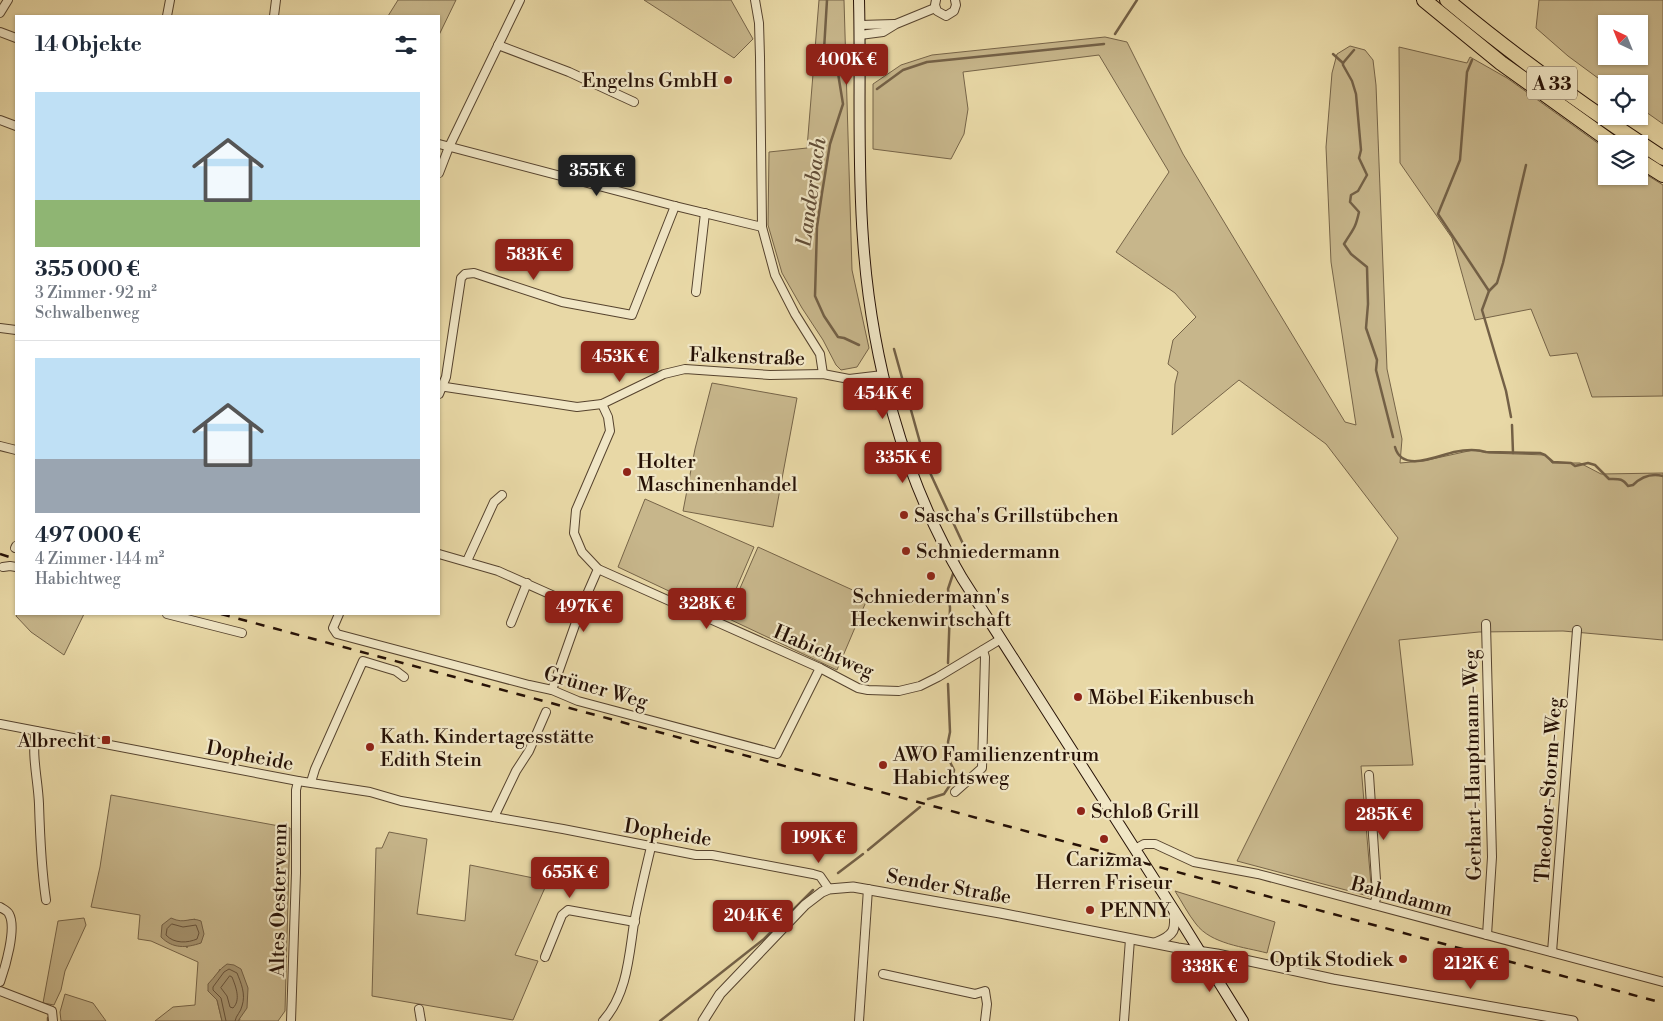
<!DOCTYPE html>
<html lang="de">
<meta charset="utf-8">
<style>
:root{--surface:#fff;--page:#f2f2f3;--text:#1f2937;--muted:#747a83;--line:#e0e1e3;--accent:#8f2418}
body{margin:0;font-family:"Libre Bodoni",serif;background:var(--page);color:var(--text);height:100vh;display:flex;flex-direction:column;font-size:19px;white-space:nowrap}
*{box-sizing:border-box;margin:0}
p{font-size:16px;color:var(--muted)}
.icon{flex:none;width:28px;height:28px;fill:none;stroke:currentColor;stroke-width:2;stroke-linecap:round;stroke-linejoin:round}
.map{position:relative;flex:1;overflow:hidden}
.drawer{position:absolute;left:15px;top:15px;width:425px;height:600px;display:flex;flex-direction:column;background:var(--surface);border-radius:0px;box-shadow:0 1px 4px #0004}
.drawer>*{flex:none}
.needle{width:32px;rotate:317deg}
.buttons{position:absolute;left:1598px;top:15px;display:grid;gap:10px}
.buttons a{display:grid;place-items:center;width:50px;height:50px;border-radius:0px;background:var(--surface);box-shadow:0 1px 4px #0004;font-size:25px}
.price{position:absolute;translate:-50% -42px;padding:0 11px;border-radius:5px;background:var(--accent);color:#fff;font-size:16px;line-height:32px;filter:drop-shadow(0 1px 2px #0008)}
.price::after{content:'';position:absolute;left:50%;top:30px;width:15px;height:11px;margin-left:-8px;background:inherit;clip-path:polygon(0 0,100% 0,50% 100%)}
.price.selected{background:#222;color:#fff}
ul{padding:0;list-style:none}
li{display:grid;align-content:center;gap:10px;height:265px;padding:0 20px}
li+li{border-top:1px solid var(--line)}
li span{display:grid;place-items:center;height:155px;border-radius:0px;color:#555}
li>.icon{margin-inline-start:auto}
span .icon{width:90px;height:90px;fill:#fffc;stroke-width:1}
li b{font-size:21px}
h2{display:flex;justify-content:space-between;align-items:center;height:60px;padding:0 20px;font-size:21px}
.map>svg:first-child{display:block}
.green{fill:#c7b68b;stroke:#766448;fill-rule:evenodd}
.water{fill:#a69470;stroke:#736046}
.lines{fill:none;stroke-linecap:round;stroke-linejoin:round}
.shore{stroke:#66523b;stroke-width:1}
.stream{stroke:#736046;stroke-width:2.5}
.minor-casing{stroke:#56432e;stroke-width:10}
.tertiary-casing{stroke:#56432e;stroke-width:11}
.secondary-casing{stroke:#261106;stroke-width:12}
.motorway-casing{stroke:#261106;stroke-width:16}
.minor{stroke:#f0e6c5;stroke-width:8}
.tertiary{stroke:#f0e6c5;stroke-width:9}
.secondary{stroke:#f0e6c5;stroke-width:10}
.motorway{stroke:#e8d8a6;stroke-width:14}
.rail{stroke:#261106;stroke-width:2.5;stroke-dasharray:9 9;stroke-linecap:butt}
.poi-dot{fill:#8f2418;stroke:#f0e6c5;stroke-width:2}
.labels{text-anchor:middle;stroke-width:4.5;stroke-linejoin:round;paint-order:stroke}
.shield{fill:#f0e6c5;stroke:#63513f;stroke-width:1}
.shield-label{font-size:19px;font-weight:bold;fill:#261106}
.poi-label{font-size:20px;fill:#261106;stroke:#f0e6c5;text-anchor:start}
.street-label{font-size:20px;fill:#261106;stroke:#f0e6c5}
.water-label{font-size:21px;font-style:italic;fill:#604c36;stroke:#f0e6c5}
</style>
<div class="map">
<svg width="1663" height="1021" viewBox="0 0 1663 1021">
<rect width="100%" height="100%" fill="#e8d8a6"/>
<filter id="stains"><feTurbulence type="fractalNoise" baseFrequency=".004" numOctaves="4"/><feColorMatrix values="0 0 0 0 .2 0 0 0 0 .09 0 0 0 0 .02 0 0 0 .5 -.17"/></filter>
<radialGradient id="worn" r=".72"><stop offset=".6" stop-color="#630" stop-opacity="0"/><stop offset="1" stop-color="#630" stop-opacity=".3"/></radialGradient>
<g class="green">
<polygon points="398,0 456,0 439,35 439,16 388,16"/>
<polygon points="644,0 731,0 753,39 734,58"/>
<polygon points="819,0 844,0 852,270 869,348 857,367 841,370 836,365 823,340 802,308 782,273 768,225 769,152 807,148"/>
<path d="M1539,0H1663V124L1639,107V84H1606L1568,56L1536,28ZM1606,24H1639V56H1606Z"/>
<polygon points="1105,37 1127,42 1183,154 1345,422 1356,425 1331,262 1326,147 1332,73 1337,54 1350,46 1365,50 1373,60 1376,85 1387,369 1402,439 1400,463 1423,461 1473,450 1489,453 1546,455 1552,463 1580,463 1601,474 1663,473 1663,640 1563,631 1479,632 1399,640 1413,765 1361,766 1372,897 1237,861 1398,538 1326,444 1239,380 1172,435 1175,384 1178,372 1168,364 1173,340 1196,317 1175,293 1116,252 1169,172 1099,55 963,72 968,109 964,134 951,159 873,149 873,84 901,65 932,55"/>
<polygon points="1399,47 1467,63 1470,57 1507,78 1606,149 1606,176 1639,176 1639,170 1663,185 1663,396 1592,397 1577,353 1550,356 1531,309 1475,320 1452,238 1400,163"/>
<polygon points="712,383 797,398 773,527 683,511 695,449"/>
<polygon points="645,499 754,547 724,617 618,567"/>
<polygon points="758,547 868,597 837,670 727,618"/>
<polygon points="17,614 84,614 64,655 31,632 16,616"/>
<path d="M111,795L290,828L285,1011L278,1021H238L240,1020L220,969L208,991L217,1000L222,1021H155L173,1007L195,1005L198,962L151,941L138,939L140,915L91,907L100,867ZM195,919L187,948L179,921L183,922Z"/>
<polygon points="389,832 427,839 417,914 465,921 470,865 548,881 515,955 538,961 513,1020 372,996 376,848 382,848"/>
<path d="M1175,891L1275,922L1267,953C1244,947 1211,944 1196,924C1188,914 1182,902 1175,891Z"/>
<polygon points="84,918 86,925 65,971 61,990 54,1005 43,1003 58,921"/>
<polygon points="65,994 93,1003 106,1021 61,1021 60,1012"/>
</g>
<g class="water">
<path d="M171,918C186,925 189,916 201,921L204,934L201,943C186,948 173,949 161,937L162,925Z"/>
<path d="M227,964L234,965L241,969L248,988L247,1008L238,1021H222L217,1000L208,991V984C215,977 219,969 227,964Z"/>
</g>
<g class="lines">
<g class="shore">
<path d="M172,924L183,927L196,925L199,933L197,939C188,943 174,944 166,935L167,929Z"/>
<path d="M230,976L232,977C236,987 241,1000 233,1008L230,1007L227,996L221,988Z"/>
<path d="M226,1021L221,998L213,990V987L224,972L229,969L237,973C241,983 246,994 242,1006C241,1012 236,1015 235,1021"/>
</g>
<g class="stream">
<polyline points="827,0 824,50 835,55 843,104 830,144 822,193 817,227 815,296 824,316 838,337 844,338 859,345"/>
<polyline points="1115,34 1137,0"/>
<path d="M1354,50L1343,63V65L1352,81L1356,94L1361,150L1359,158L1367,175L1358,191L1351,195L1350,202L1359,212C1355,230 1353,229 1344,244L1351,254L1367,267L1368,304L1366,328L1377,360L1376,370L1393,437"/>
<polyline points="1333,54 1343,63"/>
<polyline points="1472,60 1467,72 1460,160 1438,214 1489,291 1482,310 1506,391 1511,417"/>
<polyline points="877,89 903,70 927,62 1104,44"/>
<polyline points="1489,291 1497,283 1503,263 1526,165"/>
<polyline points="894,349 926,464 964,546 957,564"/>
<polyline points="1512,425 1513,453"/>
<path d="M1395,447C1402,473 1437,456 1454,452C1464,450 1476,449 1486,452L1540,453L1545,455L1553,462L1571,463L1575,466L1588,463L1595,465L1609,479C1619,479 1622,478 1628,486L1633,485C1641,477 1651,473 1663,476"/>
<polyline points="948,663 950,608 948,589 954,571"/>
<polyline points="928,799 944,794 952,782 954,770 950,762 948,742 950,732 948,684"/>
<polyline points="868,850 920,807"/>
<polyline points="838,873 863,854"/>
<polyline points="48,1018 48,1021"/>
<polyline points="660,1021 764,939 813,890"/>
</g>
<defs>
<g id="minor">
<polyline points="755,0 759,23 760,57 762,227 775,275 795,314 820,354 823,374"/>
<polyline points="936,0 935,5 937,11 946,16 954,11 956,5 955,0"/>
<polyline points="0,13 8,0"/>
<polyline points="167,16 170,0"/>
<polyline points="274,16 276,0"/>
<polyline points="860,25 894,24"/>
<polyline points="0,32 16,38"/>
<polyline points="860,35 883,32 896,24 935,8"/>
<polyline points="498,45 569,72 634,102"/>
<polyline points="0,120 16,126"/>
<polyline points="439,144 675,206 762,227"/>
<polyline points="439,173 449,147 520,0"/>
<polyline points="696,292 705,213"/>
<polyline points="0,328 16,330"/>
<polyline points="439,386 577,407 602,404 664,374 685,369 770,375 823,374 849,379 883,375"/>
<polyline points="439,394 446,377 460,285 461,278 465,274 474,273 562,302 632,315 675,206"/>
<polyline points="602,404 608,417 610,431 576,510 574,533 582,552 598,569 820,668 858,688 868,690 899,691 920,686 938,677 1001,639"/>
<polyline points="0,446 16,450"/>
<polyline points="15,548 16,546"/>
<polyline points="439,554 498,571 581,608"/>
<polyline points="467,561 494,502 502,495"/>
<polyline points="3,567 10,566 16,567"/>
<polyline points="167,614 242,633"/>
<polyline points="339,614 333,628 337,634 529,685 552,690 578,701 777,754 820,668"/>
<polyline points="511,623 527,583"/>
<polyline points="1486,624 1492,857 1487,935"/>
<polyline points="552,690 581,608 598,569"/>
<polyline points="0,724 298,781 370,792 401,801 563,829 696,855 712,855 813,874 820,876 829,889"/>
<path d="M36,731C31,755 38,779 39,804C40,837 41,867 46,900"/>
<polyline points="1369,775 1377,895 1374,905"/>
<polyline points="311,782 315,769 363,661 396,671 404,677"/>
<polyline points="955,792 982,768 985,657 983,650"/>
<polyline points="494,817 516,771 529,751 546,712"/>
<polyline points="1135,849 1144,844 1155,844 1194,862 1258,874 1663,982"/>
<path d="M0,907C3,909 8,911 9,914C17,928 5,968 0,982"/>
<polyline points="1552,952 1577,630"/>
<polyline points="545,957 562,915 568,910 635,922"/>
<polyline points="883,974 975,994 985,991 987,1004 985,1021"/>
<polyline points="0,991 52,1011 53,1021"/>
<polyline points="419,1009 421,1021"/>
<polyline points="291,1021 296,873 296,790 298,781"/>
<path d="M603,1021C627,995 629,956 634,923C639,897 645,872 651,847"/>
<polyline points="859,1021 868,889"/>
<polyline points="1124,1021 1130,939"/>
</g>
<g id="tertiary">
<path d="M1155,943C1175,935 1176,930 1174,910"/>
<polyline points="703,1021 720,994 805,905 822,892 829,889 853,887 1000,913 1178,948 1217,954 1333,979 1573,1021"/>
</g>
<path id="secondary" d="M859,0C861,80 857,159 863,239C871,356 902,476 962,578L1184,926L1243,1021"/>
<g id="motorway">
<polyline points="1424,0 1501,63 1614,144"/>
<path d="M1447,0C1515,57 1588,109 1663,158"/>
<polyline points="1639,160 1663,175"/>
</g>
</defs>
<use href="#minor" class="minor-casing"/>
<use href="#tertiary" class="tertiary-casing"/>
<use href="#secondary" class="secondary-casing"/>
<use href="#motorway" class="motorway-casing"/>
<use href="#minor" class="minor"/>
<use href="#tertiary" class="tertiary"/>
<use href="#secondary" class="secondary"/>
<use href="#motorway" class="motorway"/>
<g class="rail">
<polyline points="0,554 16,559"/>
<polyline points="221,614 1663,1003"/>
</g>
</g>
<g class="poi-dot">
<circle cx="728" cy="80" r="5"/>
<circle cx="627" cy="472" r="5"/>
<circle cx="904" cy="515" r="5"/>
<circle cx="906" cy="551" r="5"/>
<circle cx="931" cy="576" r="5"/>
<circle cx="1078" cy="697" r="5"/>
<rect x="101" y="735" width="10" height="10" rx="2.5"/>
<circle cx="370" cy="747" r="5"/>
<circle cx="883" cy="765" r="5"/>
<circle cx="1081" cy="811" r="5"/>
<circle cx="1104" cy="839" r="5"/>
<circle cx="1090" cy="910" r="5"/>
<circle cx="1403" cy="959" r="5"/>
</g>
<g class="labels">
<rect class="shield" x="1527" y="66.5" width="50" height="33" rx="4"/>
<g class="shield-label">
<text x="1552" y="90">A 33</text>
</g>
<g class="poi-label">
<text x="718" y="87" text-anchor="end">Engelns GmbH</text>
<text x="637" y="468">Holter<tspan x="637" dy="23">Maschinenhandel</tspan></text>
<text x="914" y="522">Sascha's Grillstübchen</text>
<text x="916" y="558">Schniedermann</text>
<text x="931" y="603" text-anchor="middle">Schniedermann's<tspan x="931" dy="23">Heckenwirtschaft</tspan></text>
<text x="1088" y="704">Möbel Eikenbusch</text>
<text x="380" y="743">Kath. Kindertagesstätte<tspan x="380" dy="23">Edith Stein</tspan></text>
<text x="96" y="747" text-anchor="end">Albrecht</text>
<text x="893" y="761">AWO Familienzentrum<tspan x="893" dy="23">Habichtsweg</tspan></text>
<text x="1091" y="818">Schloß Grill</text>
<text x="1104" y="866" text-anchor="middle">Carizma<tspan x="1104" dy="23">Herren Friseur</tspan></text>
<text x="1100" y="917">PENNY</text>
<text x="1393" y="966" text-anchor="end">Optik Stodiek</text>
</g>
<g class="street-label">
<text transform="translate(747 356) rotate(2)" y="7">Falkenstraße</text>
<text transform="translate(824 651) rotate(23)" y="7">Habichtweg</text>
<text transform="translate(596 687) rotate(16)" y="7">Grüner Weg</text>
<text transform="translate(250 755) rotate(11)" y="7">Dopheide</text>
<text transform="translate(1472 765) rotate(-91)" y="7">Gerhart-Hauptmann-Weg</text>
<text transform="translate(1548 790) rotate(-86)" y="7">Theodor-Storm-Weg</text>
<text transform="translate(668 832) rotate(9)" y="7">Dopheide</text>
<text transform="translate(949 886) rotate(10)" y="7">Sender Straße</text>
<text transform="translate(1402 896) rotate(15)" y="7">Bahndamm</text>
<text transform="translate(278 900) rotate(-89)" y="7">Altes Oestervenn</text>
</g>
<g class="water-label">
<text transform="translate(811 192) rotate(-82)" y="7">Landerbach</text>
</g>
</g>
<rect width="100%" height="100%" filter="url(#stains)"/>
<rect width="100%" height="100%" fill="url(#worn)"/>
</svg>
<div class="buttons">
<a><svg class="needle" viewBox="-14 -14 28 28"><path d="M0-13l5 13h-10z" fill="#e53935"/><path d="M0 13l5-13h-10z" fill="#747a83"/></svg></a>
<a><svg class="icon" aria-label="locate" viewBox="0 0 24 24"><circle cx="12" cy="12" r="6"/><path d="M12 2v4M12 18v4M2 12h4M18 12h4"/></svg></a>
<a><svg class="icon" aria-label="layers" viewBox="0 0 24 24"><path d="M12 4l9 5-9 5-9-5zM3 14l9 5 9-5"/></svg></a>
</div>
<b class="price" style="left:847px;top:86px">400K €</b>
<b class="price selected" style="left:597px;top:197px">355K €</b>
<b class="price" style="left:534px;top:281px">583K €</b>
<b class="price" style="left:620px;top:383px">453K €</b>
<b class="price" style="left:883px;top:420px">454K €</b>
<b class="price" style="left:903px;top:484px">335K €</b>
<b class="price" style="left:707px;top:630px">328K €</b>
<b class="price" style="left:584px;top:633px">497K €</b>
<b class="price" style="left:1384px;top:841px">285K €</b>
<b class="price" style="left:819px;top:864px">199K €</b>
<b class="price" style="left:570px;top:899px">655K €</b>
<b class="price" style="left:753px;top:942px">204K €</b>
<b class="price" style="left:1471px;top:990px">212K €</b>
<b class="price" style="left:1210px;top:993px">338K €</b>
<section class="drawer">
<h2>14 Objekte<svg class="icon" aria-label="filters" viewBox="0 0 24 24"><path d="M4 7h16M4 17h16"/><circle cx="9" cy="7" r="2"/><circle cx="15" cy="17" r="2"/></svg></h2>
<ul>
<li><span style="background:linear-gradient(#bfe0f5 70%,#8fb573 0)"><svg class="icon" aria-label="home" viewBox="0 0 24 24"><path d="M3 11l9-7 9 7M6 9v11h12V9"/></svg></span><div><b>355 000 €</b><p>3 Zimmer · 92 m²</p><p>Schwalbenweg</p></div></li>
<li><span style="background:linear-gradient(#bfe0f5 65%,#9aa5b1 0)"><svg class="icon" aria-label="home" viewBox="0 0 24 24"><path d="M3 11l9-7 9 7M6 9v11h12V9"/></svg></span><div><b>497 000 €</b><p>4 Zimmer · 144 m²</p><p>Habichtweg</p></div></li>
</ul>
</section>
</div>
